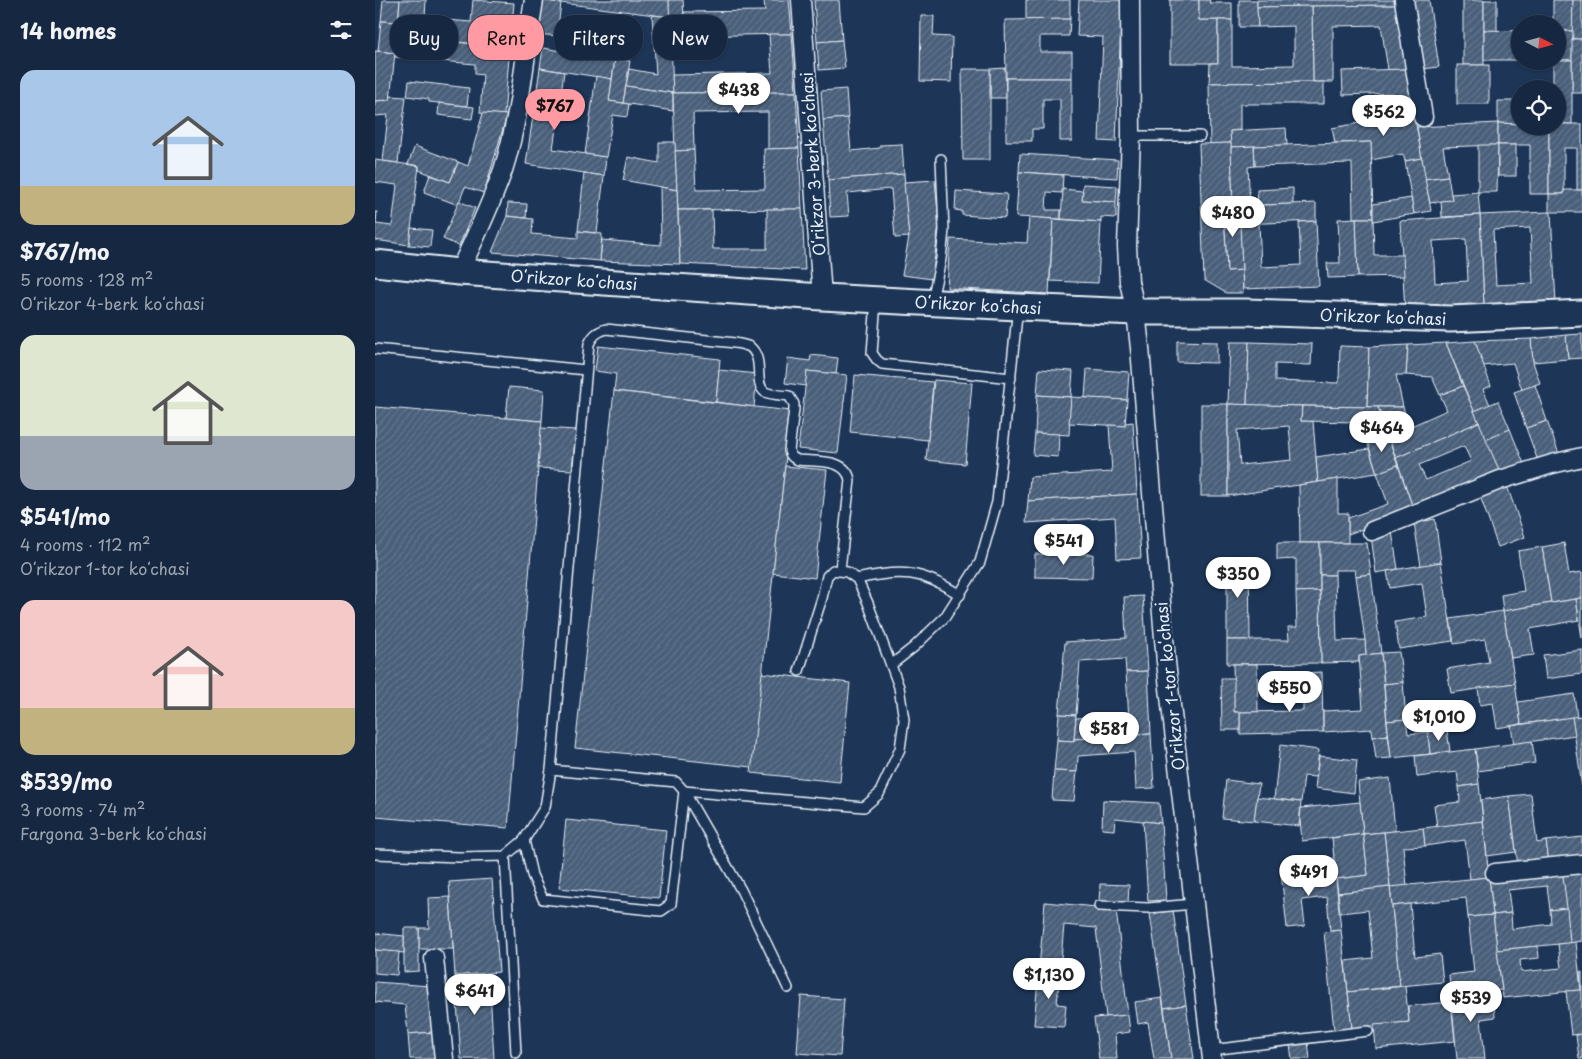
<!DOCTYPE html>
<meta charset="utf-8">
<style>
:root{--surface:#162841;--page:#23344c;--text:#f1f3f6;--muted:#9ea6b1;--line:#35445a;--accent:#ff9aa2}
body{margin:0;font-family:"Playpen Sans",sans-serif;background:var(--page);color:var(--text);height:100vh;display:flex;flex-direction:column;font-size:19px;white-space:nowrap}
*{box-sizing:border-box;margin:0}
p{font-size:16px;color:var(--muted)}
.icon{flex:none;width:28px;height:28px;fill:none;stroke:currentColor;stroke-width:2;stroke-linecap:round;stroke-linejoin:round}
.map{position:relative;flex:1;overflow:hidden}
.panel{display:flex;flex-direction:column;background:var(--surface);width:375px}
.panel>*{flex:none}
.hud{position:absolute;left:15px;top:15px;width:475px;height:45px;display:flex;gap:10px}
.needle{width:32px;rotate:96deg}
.fabs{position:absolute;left:1136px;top:15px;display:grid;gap:10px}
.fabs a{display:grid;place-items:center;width:55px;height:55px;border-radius:50%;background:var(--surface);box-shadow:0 1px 4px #0004,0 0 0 1px var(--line);font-size:25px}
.price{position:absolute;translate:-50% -42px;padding:0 11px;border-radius:18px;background:#fff;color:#222;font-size:16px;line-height:32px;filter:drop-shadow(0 1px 2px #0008)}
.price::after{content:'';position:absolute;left:50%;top:30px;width:15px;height:11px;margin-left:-8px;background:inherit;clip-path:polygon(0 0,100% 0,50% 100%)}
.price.on{background:var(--accent);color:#111}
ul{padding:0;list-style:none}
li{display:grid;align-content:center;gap:10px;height:265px;padding:0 20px}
li span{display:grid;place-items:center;height:155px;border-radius:15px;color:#555}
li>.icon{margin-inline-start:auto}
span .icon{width:90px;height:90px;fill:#fffc;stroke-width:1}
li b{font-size:21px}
h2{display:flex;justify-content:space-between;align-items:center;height:60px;padding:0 20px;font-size:21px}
.chip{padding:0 18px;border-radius:20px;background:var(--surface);box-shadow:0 1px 4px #0004,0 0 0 1px var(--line);font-size:18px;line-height:45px}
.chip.on{background:var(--accent);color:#111}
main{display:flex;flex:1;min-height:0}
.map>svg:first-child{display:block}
.building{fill:url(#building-hatch);stroke:#e8f1f8;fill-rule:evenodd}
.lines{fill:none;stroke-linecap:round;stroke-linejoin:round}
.lane-casing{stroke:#e8f1f8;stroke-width:12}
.street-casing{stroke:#e8f1f8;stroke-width:21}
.secondary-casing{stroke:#e8f1f8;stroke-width:29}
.lane{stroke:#1d3557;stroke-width:9}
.street{stroke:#1d3557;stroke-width:18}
.secondary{stroke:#1d3557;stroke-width:25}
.labels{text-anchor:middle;stroke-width:4.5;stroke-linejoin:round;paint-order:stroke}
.street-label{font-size:16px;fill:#e8f1f8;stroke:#1d3557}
</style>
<main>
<section class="panel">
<h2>14 homes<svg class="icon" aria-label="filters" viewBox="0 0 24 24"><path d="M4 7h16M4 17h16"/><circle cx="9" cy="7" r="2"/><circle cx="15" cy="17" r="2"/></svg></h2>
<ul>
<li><span style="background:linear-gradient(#a9c7e8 75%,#c2b280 0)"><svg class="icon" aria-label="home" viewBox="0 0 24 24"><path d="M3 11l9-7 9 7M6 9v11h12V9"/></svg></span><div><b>$767/mo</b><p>5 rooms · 128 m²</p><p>Oʻrikzor 4-berk koʻchasi</p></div></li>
<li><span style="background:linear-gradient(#dfe7d0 65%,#9aa5b1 0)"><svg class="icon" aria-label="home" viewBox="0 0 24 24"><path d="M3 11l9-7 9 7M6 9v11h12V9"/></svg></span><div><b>$541/mo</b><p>4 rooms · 112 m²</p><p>Oʻrikzor 1-tor koʻchasi</p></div></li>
<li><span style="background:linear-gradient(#f6c9c9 70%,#c2b280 0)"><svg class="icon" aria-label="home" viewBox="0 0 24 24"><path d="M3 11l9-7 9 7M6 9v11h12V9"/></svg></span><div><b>$539/mo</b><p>3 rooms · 74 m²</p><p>Fargona 3-berk koʻchasi</p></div></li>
</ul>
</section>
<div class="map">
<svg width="1207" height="1059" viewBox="0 0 1207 1059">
<defs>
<pattern id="building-hatch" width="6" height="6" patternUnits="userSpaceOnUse" patternTransform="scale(1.25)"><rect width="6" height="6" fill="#495e7a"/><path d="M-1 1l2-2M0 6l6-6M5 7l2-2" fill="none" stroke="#63768e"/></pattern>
</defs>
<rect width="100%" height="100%" fill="#1d3557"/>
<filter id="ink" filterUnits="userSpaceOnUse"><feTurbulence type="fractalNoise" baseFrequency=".02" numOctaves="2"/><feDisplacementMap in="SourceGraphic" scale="10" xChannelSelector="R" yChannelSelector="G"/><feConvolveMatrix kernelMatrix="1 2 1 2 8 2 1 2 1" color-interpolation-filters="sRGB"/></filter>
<g filter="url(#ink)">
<g class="building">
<polygon points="8,0 25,0 23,22 6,21"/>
<polygon points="25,0 51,0 50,18 72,20 70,41 22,37"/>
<polygon points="98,0 139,3 135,47 70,41 72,20 96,22"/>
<polygon points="166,0 186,3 182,36 162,34"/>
<polygon points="171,0 294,0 295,17 171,1"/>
<polygon points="294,0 308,0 310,36 295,36"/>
<polygon points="389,0 414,0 417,34 310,36 309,12 390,11"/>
<polygon points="439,0 464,0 467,40 442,42"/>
<polygon points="651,0 695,0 695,19 651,20"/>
<polygon points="704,0 747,0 741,142 724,141 728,37 702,36"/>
<polygon points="795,0 824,0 824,20 843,20 843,63 795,63"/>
<polygon points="824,0 835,0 834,3 857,3 857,20 824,20"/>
<polygon points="864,0 882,0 883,27 864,27"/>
<polygon points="882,0 1020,0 1021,5 882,7"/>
<polygon points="1036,0 1054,0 1064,67 1047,69"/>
<rect x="1088" y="0" width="21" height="65"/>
<polygon points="1109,0 1122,0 1122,31 1109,30"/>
<polygon points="1178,0 1198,0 1198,31 1182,31 1182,24 1178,24"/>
<polygon points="1198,0 1207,0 1207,39 1197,39"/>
<polygon points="1021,5 1031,69 1013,70 1006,25 958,26 958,82 938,82 937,6"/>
<polygon points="937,6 938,82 834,83 835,63 843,63 843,20 857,20 857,66 919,65 919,26 883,27 882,7"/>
<polygon points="277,15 295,17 298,93 251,86 254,69 281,74"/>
<polygon points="546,16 559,16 558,36 577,37 576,82 545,81"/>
<polygon points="695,19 694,36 665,36 665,52 697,52 697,78 631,78 630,20"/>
<polygon points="6,21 23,22 20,53 3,51"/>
<polygon points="1109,30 1145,31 1145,60 1109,60"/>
<polygon points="1182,31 1198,31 1197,60 1182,60"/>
<polygon points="394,34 417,34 421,92 298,93 297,75 397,73"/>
<polygon points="22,37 135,47 129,115 105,113 108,75 100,74 100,64 20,57"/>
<rect x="1197" y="39" width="10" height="54"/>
<polygon points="467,40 470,68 444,70 442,42"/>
<polygon points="168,48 240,59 237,79 165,68"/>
<polygon points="0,51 20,53 15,100 0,101"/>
<polygon points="240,59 255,61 248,103 234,101"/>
<polygon points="1182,60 1197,60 1197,124 1182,124 1182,89 1178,89 1178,61"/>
<rect x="1082" y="65" width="32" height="39"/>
<polygon points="165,68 189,72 178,149 231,157 229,176 151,164"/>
<polygon points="630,68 631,98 615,98 615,69"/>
<polygon points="587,69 615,69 615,160 588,160"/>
<polygon points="1031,69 1039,113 1022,116 1018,93 968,95 967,71"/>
<polygon points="221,76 237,79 234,101 254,104 252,117 238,115 231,157 210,154"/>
<polygon points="631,78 697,78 697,141 685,141 685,99 668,99 668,129 657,129 657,141 631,141"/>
<polygon points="34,81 94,88 92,106 54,102 54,99 32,96"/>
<polygon points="938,82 949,82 949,104 865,104 865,130 855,131 856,143 835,144 834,83"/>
<polygon points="251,86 298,93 298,111 248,103"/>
<polygon points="471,89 473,118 448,120 446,91"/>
<polygon points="421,92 424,148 393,149 393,112 318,113 319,150 300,151 298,93"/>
<polygon points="16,96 31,97 23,163 8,161 13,115 0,116 0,101 15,100"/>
<polygon points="1123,101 1145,101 1145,124 1123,123"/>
<polygon points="64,103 99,107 97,119 63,115"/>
<polygon points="108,113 132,115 109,193 90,187 83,205 49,192 55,175 75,182 83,162 93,166"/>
<polygon points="1039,113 1047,158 1030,161 1028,154 996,160 996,142 960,143 957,128"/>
<polygon points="473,118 476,151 505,148 505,145 527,144 529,174 453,180 448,120"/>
<polygon points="1123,123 1123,145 1068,147 1073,176 1050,179 1042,127"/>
<polygon points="1123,123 1145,124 1145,126 1174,126 1174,194 1155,194 1155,145 1123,145"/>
<polygon points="1182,124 1207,124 1207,190 1202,190 1202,148 1189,148 1189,194 1174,194 1174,126 1182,126"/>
<polygon points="911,128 912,145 856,147 855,131"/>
<polygon points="284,142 300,142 302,190 248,180 253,157 284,163"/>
<polygon points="996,142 998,218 978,218 977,163 880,166 879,146"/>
<polygon points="856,143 858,206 849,207 852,271 867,270 868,293 851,293 829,280 824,144"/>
<polygon points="1103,145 1123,145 1122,192 1103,192"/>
<rect x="1123" y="145" width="18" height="31"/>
<polygon points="40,146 83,162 75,182 44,170 44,166 33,164"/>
<polygon points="879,146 880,166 873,167 875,206 858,206 856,147"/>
<polygon points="424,148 427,209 303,210 300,151 319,150 321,190 390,189 389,149"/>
<polygon points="645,154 743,160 742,178 644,172"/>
<polygon points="1047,158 1056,211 1039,214 1030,161"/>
<polygon points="0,160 44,166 34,245 0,240 0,212 2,212 1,224 17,226 22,185 0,182"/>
<polygon points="644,172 688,175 687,193 672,192 671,210 686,210 686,219 641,217"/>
<polygon points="209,173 229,176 222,233 203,231"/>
<polygon points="529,174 534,237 520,238 516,189 472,193 474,216 455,217 453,180"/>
<polygon points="1073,176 1077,200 1055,203 1050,179"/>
<polygon points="560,180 564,223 557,279 527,275 534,237 529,182"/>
<polygon points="708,184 742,186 741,202 707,200"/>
<polygon points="285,187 302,190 305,264 225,261 227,240 286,245"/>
<polygon points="918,188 918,204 883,205 882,190"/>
<polygon points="688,189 708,191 707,200 741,202 741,218 726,217 726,222 686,219"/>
<polygon points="1189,190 1207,190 1207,212 1174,212 1174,194 1189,194"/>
<polygon points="581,191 632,194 630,218 587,215 587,211 580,210"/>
<polygon points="1103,192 1105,215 1067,217 1066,201 1077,200 1076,194"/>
<polygon points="1036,198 1039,214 998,221 998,204"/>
<polygon points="84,201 100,208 84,246 68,239"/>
<polygon points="133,203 152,204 151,218 132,216"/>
<polygon points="941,203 941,221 865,224 865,206"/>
<polygon points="865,206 867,270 852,271 849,207"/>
<polygon points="392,209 427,209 430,270 305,264 303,210 337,210 338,249 392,249"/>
<path d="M1174,212L1176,213L1181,303L1109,307L1105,215ZM1155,228L1158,283L1121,285L1118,230Z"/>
<path d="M1105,215L1109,307L1030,312L1025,221ZM1091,239L1093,281L1060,283L1058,241Z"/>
<polygon points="132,216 158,219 157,234 203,238 203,231 227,234 225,261 117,252"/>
<polygon points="654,217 678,219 674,294 572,288 575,239 652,243"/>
<polygon points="981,218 998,218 999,255 1028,255 1029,276 983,277"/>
<polygon points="981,218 983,277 953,278 952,263 965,263 963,219"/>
<polygon points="678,219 726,222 723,283 675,281"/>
<polygon points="941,221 944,286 868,289 865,224 884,223 886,267 926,265 924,222"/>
<polygon points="36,228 57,230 55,247 34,245"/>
<polygon points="1207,334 1207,358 1193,359 1191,335"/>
<polygon points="1191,335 1193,359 1158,362 1156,339"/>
<polygon points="1156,339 1158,362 1165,383 1147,390 1138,363 1108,366 1100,341"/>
<polygon points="802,341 842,342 842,363 802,362"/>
<polygon points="1100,341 1116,386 1108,389 1115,405 1099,411 1071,343"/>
<polygon points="855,342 874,342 872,405 853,404"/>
<polygon points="874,342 937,344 936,365 900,364 900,381 964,383 965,346 994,347 992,407 872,405"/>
<polygon points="1071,343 1088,386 1065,395 1057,377 1031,375 1033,345"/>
<polygon points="1033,345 1031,375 1021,375 1028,407 992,407 994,347"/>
<polygon points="223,346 345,359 341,402 239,391 241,374 220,371"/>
<polygon points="436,355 463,358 461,374 432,371 431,386 410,383 413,358 435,361"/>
<polygon points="664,369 698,371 696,397 662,395"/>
<polygon points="712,369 754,372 752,400 710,398"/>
<polygon points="344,370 382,374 379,407 341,402"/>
<polygon points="432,371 472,375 463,453 423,449"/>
<polygon points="480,375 558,382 553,440 475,432"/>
<polygon points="559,380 597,383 590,464 551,460"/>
<polygon points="1160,385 1172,421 1151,428 1139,392"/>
<polygon points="1088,386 1104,422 1021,458 1003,407 1028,407 1034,427 1072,410 1065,395"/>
<polygon points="134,387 169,390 167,421 131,418"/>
<polygon points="239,391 416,411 377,767 200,748"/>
<polygon points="662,395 696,397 694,435 660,433"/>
<polygon points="696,397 752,400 750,426 694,423"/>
<polygon points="1123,401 1135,429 1111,440 1099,411"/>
<rect x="826" y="404" width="27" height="92"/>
<path d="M853,404L927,406L926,421H938L943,482L853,496ZM914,426L917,460L865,465L862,430Z"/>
<polygon points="927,406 1003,407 1012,434 992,441 985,422 926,421"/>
<polygon points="0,407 167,421 133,828 0,817"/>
<polygon points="1172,421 1184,454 1163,461 1151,428"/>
<polygon points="758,422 762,494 653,501 655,477 737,472 734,425 750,426 750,423"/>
<path d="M1104,422L1126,474L1039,511L1021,458ZM1089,446L1096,461L1051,480L1044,465Z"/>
<polygon points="166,428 201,430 197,470 163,468"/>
<polygon points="1135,429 1149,464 1126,474 1111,440"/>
<polygon points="660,433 684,434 683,457 658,455"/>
<polygon points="1012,434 1023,465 1002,473 992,441"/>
<polygon points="994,449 1002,473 943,482 941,457"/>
<polygon points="1023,465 1039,511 973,534 973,518 1013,504 1002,473"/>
<polygon points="410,466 452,470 440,578 398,573"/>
<polygon points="963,479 963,513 973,513 973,543 925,543 924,485"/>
<polygon points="1131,483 1150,537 1123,547 1104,493"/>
<polygon points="762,494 766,558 742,559 740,517 651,523 653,501"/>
<polygon points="1060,519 1066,562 1046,566 1039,523"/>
<polygon points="1017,532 1023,569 1001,573 996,536"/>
<polygon points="902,543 945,543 945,591 921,592 921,559 902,560"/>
<polygon points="945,543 992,543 996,574 981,576 980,570 960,570 960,575 945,575"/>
<polygon points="1189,543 1194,574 1207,572 1207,598 1176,603 1167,547"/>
<polygon points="1167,547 1176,603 1128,611 1126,595 1149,591 1143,551"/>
<polygon points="660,554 718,554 717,578 660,577"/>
<polygon points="852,557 874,557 875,640 852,640"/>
<polygon points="1066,562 1078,641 1024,649 1020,622 1052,617 1047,583 1015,588 1012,571"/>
<polygon points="996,574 1006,653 991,655 990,640 981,576"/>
<polygon points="945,575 960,575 962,641 990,640 991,655 984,656 984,662 946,663"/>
<polygon points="945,591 946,663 852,664 852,640 914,640 913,627 922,627 921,592"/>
<polygon points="768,596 773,671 751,672 750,659 705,662 701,715 684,714 690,642 751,638 749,597"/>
<polygon points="1207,598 1207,638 1201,599"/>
<polygon points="1201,599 1204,620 1155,629 1159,655 1136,658 1128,611"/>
<polygon points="1128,611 1140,683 1076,693 1072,669 1114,662 1110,639 1079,644 1075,619"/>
<polygon points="1207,650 1207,674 1171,679 1168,655"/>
<polygon points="1024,652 1028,682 1009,684 1006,653"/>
<polygon points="1006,653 1013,735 998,737 997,729 948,732 948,711 988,709 984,656"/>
<polygon points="858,664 882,664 883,712 859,712"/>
<polygon points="773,671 776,734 755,735 751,672"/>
<polygon points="947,672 948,732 865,734 865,712 928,711 928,673"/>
<polygon points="387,673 475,683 465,782 376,773"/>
<polygon points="846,678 859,678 859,712 865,712 865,730 847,730"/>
<polygon points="1028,682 1031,719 1012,721 1009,684"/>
<polygon points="1140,683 1146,724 1122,728 1118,703 1105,705 1103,688"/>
<polygon points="1199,694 1202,717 1146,724 1143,702"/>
<polygon points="684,714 701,715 699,741 682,740"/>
<polygon points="753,715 755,735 699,739 701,718"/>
<polygon points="1207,716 1207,787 1197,717"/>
<polygon points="1197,717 1200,735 1139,744 1136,726"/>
<polygon points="1031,719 1033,734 1053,732 1055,754 1016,758 1012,721"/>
<polygon points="1072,730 1075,751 1055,754 1053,732"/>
<polygon points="776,734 779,788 761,789 759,752 703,756 702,772 679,771 682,740 699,741 699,739"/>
<polygon points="1013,735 1016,758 1001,759 998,737"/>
<polygon points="1157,741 1160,763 1103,771 1100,749"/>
<polygon points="905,745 944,750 941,777 929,776 926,802 899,799"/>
<polygon points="1100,749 1104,784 1084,787 1082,772 1042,777 1040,756"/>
<polygon points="944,756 982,760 979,793 940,788"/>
<polygon points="679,771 702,772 699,801 677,800"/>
<polygon points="1015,778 1020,831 988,834 983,782"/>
<polygon points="851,780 884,784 879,821 847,818"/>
<polygon points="1104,784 1108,821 1062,827 1059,805 1085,802 1084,787"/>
<polygon points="1156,794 1162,843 1171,841 1174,862 1143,866 1134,796"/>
<polygon points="1134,796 1141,852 1112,856 1106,800"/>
<polygon points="882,797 926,802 924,826 879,821"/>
<polygon points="728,800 784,803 786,823 740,818 739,830 727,829"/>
<polygon points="985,802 988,834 927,841 925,819 926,808"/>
<polygon points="191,820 291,830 284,898 184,888"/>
<polygon points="768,821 786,823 791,900 773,901"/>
<polygon points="1108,821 1114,877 1095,879 1090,840 1050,846 1048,828"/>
<polygon points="1048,828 1050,846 1028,847 1032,886 1015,887 1009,832"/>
<polygon points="1009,832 1015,887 963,893 961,879 993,875 988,834"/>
<polygon points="988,834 993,875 961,879 957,838"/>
<polygon points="1207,837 1207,858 1174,862 1171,841"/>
<polygon points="1207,867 1207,941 1195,943 1187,869"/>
<polygon points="938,869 940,881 961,879 966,930 955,931 952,897 927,900 930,926 912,928 906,873"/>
<polygon points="1187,869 1192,908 1175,910 1172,886 1133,890 1136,913 1118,915 1114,877"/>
<polygon points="1114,877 1118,915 1093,917 1091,898 1017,906 1015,887"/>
<polygon points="117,879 124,972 80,976 74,882"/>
<polygon points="725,884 754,885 753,903 724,901"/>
<polygon points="1015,887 1025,986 973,992 970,961 998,958 993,910 965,913 963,893"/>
<polygon points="75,897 78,949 44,949 44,928 54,928 53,898"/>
<polygon points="670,902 741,909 753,1015 731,1017 721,928 689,925 685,970 664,968"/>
<polygon points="1035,904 1040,957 1065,954 1068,982 1025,986 1017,906"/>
<polygon points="1192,908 1195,943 1122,950 1118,915 1136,913 1137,929 1176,924 1175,910"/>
<polygon points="798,910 811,1005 789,1008 775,914"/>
<polygon points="1118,915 1127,990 1076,995 1074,975 1099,972 1093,917"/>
<polygon points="29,928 44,928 44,971 29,972"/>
<polygon points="966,930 977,1028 959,1030 949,932"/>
<polygon points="0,933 29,936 29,953 0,950"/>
<polygon points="1201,942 1206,990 1128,998 1122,950 1163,946 1164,958 1145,960 1146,972 1186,968 1183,944"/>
<polygon points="0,950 24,952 22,975 0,973"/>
<polygon points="664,968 685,970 682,1004 691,1005 689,1027 659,1025"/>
<polygon points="1207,972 1207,1034 1196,1035 1191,991 1206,990 1205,973"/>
<polygon points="114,973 119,1059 86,1059 80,976"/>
<polygon points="0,982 55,986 59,1032 33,1034 30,1005 0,1002"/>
<polygon points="1030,986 1034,1022 977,1028 973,992"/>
<polygon points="1118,991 1120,1017 1106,1019 1110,1059 1082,1059 1076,995"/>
<polygon points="426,996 469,999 465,1056 422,1053"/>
<polygon points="787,998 796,1059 779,1059 773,1022 763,1024 760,1002"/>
<polygon points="1076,1002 1080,1041 1001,1049 999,1025 1034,1022 1033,1006"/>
<polygon points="811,1005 819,1059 796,1059 789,1008"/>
<polygon points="753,1015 755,1032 740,1034 742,1059 724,1059 719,1018"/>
<polygon points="59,1032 61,1059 35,1059 33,1034"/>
<polygon points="1207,1034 1207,1059 1204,1059 1201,1035"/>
<polygon points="933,1042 935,1059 917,1059 915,1045"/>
</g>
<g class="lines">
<defs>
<g id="lane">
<polyline points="756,136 825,136"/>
<polyline points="557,300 566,259 569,230 566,159"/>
<polyline points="501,301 497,353 502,360 507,364 636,378"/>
<polyline points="0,349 211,370"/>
<path d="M482,579C526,569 546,570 585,595"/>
<polyline points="516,665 539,647 570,617 605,562 622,502 643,307"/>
<polyline points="149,840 157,875 168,899 286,911 296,904 309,791 301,782 176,770"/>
<path d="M0,854L84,857L130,856L149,840L170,807L176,770L214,344C218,335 222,332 231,329L360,343C365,344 371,345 375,347C390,359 378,384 390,392C396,395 406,395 414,396L419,404V409L414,451C416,457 418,458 423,460C442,462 471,458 475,480L465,570"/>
<polyline points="130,856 141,1053"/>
<polyline points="724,906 773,908 819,904"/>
<polyline points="413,988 366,890 309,791 489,807 504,794 525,749 529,720 524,687 493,603 482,579 472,572 458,570 452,576 447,598 424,671"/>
<polyline points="836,1050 993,1031"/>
</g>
<g id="street">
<polyline points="426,0 447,297"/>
<polyline points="755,0 756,136 752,246 754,282 761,312 765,348 791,662 837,1059"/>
<polyline points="1029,0 1048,117"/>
<path d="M84,272C100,238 116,205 128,170C145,118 150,54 159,0"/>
<polyline points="997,531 1125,480 1177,464 1207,457"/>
<polyline points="1120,873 1207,864"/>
<polyline points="59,958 69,1059"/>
</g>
<polyline id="secondary" points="0,263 84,272 447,297 643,307 761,312 871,312 1075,319 1207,313"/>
</defs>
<use href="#lane" class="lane-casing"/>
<use href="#street" class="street-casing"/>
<use href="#secondary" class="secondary-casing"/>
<use href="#lane" class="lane"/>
<use href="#street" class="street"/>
<use href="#secondary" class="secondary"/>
</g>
</g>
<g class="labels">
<g class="street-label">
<text transform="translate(438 164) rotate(-94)" y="6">Oʻrikzor 3-berk koʻchasi</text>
<text transform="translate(199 280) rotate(4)" y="6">Oʻrikzor koʻchasi</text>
<text transform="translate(603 305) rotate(3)" y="6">Oʻrikzor koʻchasi</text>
<text transform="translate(1008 317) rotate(2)" y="6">Oʻrikzor koʻchasi</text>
<text transform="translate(795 686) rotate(-96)" y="6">Oʻrikzor 1-tor koʻchasi</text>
</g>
</g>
</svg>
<div class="fabs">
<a><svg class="needle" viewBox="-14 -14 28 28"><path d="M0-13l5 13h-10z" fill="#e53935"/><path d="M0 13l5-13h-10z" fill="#9ea6b1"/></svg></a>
<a><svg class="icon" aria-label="locate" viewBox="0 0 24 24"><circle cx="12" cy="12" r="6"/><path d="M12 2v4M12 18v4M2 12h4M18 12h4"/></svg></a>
</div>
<b class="price" style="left:364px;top:115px">$438</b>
<b class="price on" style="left:180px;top:131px">$767</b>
<b class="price" style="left:1009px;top:137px">$562</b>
<b class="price" style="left:858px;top:238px">$480</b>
<b class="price" style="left:1007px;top:453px">$464</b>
<b class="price" style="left:689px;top:566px">$541</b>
<b class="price" style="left:863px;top:599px">$350</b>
<b class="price" style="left:915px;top:713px">$550</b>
<b class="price" style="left:1064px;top:742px">$1,010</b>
<b class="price" style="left:734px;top:754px">$581</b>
<b class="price" style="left:934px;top:897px">$491</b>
<b class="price" style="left:674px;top:1000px">$1,130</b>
<b class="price" style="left:100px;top:1016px">$641</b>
<b class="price" style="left:1096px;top:1023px">$539</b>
<div class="hud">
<a class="chip">Buy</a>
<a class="chip on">Rent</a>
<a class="chip">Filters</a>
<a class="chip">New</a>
</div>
</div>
</main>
